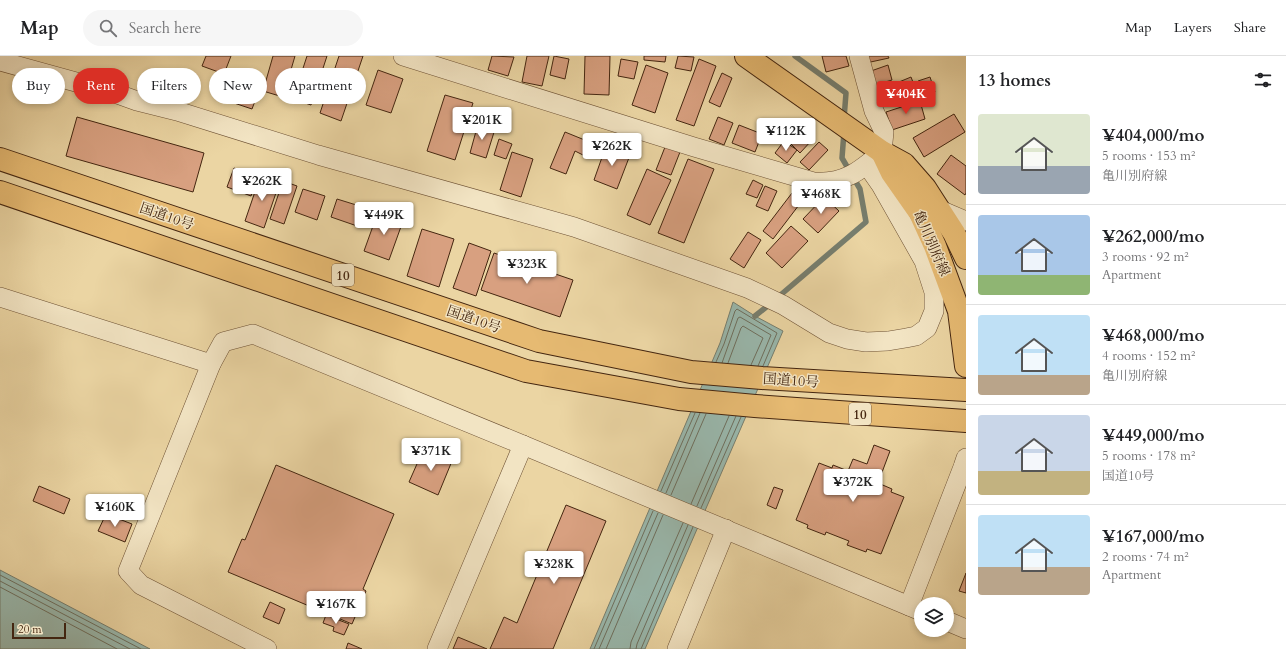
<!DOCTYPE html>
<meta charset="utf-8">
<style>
:root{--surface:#fff;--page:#f6f6f6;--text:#202124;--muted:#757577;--line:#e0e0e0;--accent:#d93025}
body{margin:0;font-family:Cardo,"Noto Serif JP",serif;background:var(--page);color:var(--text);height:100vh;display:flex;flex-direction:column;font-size:15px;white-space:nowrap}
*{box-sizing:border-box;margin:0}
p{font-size:13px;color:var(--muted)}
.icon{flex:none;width:22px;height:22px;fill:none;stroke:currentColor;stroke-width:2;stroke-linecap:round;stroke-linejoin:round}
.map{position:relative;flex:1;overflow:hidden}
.side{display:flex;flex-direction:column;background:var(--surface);width:320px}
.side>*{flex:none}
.top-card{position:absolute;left:12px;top:12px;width:380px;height:36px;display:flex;gap:8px}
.tools{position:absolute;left:914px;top:541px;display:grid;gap:8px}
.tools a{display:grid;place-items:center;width:40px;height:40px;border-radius:50%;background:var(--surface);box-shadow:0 2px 6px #0003;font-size:20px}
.scale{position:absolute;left:12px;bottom:10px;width:54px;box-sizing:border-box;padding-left:4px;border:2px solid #442610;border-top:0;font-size:11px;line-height:14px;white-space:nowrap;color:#442610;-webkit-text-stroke:3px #f2e4c3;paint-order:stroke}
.price{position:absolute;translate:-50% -34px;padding:0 9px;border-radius:4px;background:#fff;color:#222;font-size:13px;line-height:26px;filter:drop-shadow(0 1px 2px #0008)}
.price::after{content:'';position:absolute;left:50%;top:24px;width:12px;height:9px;margin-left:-6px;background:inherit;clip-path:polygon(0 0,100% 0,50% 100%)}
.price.active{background:var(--accent);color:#fff}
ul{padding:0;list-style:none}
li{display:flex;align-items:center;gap:12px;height:100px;padding:0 12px}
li+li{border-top:1px solid var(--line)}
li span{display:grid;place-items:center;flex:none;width:112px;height:80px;border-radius:4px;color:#555}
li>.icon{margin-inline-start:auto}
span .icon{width:48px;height:48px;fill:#fffc;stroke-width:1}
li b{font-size:17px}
h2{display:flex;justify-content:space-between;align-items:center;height:48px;padding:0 12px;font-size:17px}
.pill{padding:0 14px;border-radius:18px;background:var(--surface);box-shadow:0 2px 6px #0003;font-size:14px;line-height:36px}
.pill.active{background:var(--accent);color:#fff}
header{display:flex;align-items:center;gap:24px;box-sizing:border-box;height:56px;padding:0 20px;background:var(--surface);border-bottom:1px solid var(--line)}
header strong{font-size:19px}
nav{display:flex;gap:22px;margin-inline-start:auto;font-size:14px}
.search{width:280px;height:36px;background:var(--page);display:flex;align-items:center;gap:10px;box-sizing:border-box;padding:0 14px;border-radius:22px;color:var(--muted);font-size:15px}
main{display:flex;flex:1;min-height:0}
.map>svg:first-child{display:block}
.water{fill:#99b8ad;stroke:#777e6e}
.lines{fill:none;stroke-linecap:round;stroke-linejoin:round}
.shore{stroke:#6e6f5e;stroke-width:1}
.stream{stroke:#777e6e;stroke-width:5.5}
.building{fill:#d8a080;stroke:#442610}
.minor-casing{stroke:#6e5235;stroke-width:20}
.major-casing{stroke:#442610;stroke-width:24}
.highway-casing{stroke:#442610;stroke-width:24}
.minor{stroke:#f2e4c3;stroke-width:19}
.major{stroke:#e6ba72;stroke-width:22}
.highway{stroke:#e6ba72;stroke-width:22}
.labels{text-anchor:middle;stroke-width:3;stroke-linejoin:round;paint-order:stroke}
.shield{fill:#f2e4c3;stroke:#785f46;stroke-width:1}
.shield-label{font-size:13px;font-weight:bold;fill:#442610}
.street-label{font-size:14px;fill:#442610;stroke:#f2e4c3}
</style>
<header>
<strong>Map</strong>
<div class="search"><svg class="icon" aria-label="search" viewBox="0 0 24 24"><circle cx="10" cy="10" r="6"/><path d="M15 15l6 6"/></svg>Search here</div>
<nav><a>Map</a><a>Layers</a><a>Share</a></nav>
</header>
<main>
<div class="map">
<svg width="966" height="593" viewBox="0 0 966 593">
<rect width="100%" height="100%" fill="#ebd5a3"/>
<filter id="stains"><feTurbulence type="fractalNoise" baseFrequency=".005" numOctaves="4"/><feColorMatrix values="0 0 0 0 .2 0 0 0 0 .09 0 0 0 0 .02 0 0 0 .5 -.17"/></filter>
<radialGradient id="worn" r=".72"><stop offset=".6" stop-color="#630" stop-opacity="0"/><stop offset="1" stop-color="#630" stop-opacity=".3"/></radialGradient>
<g class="water">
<polygon points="733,246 755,260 783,275 645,593 590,593 720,287"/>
<polygon points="0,514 150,593 0,593"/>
</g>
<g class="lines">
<g class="shore">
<polyline points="716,306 724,288 735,255 737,253 777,277 763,310"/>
<polyline points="722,307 738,262 740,261 771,279 758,310"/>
<polyline points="728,307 741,272 743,270 763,282 751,309"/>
<polyline points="661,435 695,357"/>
<polyline points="666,437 700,357"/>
<polyline points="671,439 706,358"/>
<polyline points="691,448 729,360"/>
<polyline points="697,450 736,360"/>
<polyline points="701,452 741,361"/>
<polyline points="0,519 141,593"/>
<polyline points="0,525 130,593"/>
<polyline points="0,531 117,593"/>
<polyline points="594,593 653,455"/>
<polyline points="599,593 658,457"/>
<polyline points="606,593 663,459"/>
<polyline points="630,593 631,586 683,467"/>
<polyline points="636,593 637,588 688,469"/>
<polyline points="641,593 693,471"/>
</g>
<g class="stream">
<polyline points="795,0 846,37 844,63"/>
<polyline points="777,242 866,166 860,133 842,102 844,76"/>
<polyline points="755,260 770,248"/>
</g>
</g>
<g class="building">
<polygon points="206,0 231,0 224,18 202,10"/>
<polygon points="273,0 295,0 283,41 263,35"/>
<polygon points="307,0 327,0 311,49 293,43"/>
<polygon points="339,0 363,0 341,65 320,57"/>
<polygon points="492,0 514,1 508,20 488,14"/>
<polygon points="527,0 549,0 542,30 522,26"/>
<polygon points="554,0 569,3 565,23 550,19"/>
<polygon points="585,0 610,0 609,39 584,38"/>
<polygon points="644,0 666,0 665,6 644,4"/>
<polygon points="678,0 694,1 691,15 675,12"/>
<polygon points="822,0 846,0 849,10 826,16"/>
<polygon points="864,0 888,0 889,2 866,7"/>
<polygon points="621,3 638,6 634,23 618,20"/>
<polygon points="699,3 716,10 694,70 676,64"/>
<polygon points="646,9 668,17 655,57 632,49"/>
<polygon points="888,9 892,24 875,29 871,15"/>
<polygon points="378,14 403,23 391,57 366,49"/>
<polygon points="722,17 732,22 720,51 709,46"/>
<polygon points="231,18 261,29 252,53 222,43"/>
<polygon points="911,21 919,42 907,47 899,26"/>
<polygon points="930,21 935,36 922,40 918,25"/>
<polygon points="895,26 899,38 882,43 878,31"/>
<polygon points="445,39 473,47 455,104 427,95"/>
<polygon points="920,45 925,63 892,74 886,56"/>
<polygon points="954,58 965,76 924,101 913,82"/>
<polygon points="77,61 204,97 193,136 66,100"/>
<polygon points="718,61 733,67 724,89 709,83"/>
<polygon points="478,68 495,73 486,102 470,97"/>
<polygon points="739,69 762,78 755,96 732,87"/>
<polygon points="796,69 812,84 800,97 785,82"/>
<polygon points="565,76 592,87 587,101 575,95 566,118 550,112"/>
<polygon points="499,83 512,88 506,103 494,99"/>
<polygon points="784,85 797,94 787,107 775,97"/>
<polygon points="819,86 828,94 809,114 800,106"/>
<polygon points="606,90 630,99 617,133 594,124"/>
<polygon points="665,91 680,96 671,119 656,114"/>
<polygon points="512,96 533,103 521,141 500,134"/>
<polygon points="951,99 966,110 966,137 965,139 937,118"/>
<polygon points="688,103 714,113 684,187 658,177"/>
<polygon points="234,112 258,121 251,140 227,131"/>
<polygon points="647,113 671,124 650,169 627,159"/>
<polygon points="260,121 279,128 264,172 245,165"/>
<polygon points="753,124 763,129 757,142 746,138"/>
<polygon points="283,125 297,130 284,168 270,163"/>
<polygon points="765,130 777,135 768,155 756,150"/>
<polygon points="303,133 325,140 317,164 295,156"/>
<polygon points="792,137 802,145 773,183 763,175"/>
<polygon points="824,141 839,155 818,177 803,163"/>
<polygon points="337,143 366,152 360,171 331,161"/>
<polygon points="378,156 403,165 389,204 364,195"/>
<polygon points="791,170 808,185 782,212 766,197"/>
<polygon points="422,173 454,183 439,231 407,220"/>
<polygon points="748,176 761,184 744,212 730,203"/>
<polygon points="469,187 491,195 476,240 453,232"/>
<polygon points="494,197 573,224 560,261 481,234"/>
<polygon points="874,389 890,395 878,427 892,433 891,436 904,441 881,498 867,493 866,496 847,489 849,485 826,476 825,479 807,472 808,469 796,464 819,407 832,412 833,409 848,415 853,403 867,408"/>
<polygon points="424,392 452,405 438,439 409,426"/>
<polygon points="276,409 394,458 363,533 366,535 352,568 228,516 242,483 245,484"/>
<polygon points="39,430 70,443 64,458 33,445"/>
<polygon points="774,431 783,434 776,453 767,449"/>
<polygon points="566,449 606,465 553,593 490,593 504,561 517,567"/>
<polygon points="106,458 132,468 125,486 98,475"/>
<polygon points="966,517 966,537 959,535"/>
<polygon points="270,546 285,553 279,568 263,561"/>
<polygon points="326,559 349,568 344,579 333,575 334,571 323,567"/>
<polygon points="458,581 487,593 453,593"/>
<polygon points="348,587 362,593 346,593"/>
</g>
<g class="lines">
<defs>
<g id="minor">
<path d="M403,0L694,91L814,126C844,128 860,115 882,96L884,76L874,55L859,0"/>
<polyline points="0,5 112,36 137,45 177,55 318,99 574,171 747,232 783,249 829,277 847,283 866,286 888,285 906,282 916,280 927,272 934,255 934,236 924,205 881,129 867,109"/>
<polyline points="933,151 966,165"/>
<polyline points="0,241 211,308"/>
<polyline points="909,550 963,411 966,402"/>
<polyline points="947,565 966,573"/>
<polyline points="267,593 141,529 128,515 211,308 223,286 253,278 523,389 921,555"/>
<polyline points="437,593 523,389"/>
<polyline points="677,593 726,473"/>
</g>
<g id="major">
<polyline points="746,0 882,96 904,108 925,132 954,177 966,202"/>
<polyline points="882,96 892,117 920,157 935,190 959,255 966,310"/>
</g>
<g id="highway">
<polyline points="0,103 539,285 691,316 762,322 966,334"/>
<polyline points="0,136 526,315 679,343 755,350 966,365"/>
</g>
</defs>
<use href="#minor" class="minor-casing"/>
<use href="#major" class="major-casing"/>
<use href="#highway" class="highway-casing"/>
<use href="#minor" class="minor"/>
<use href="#major" class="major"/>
<use href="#highway" class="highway"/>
</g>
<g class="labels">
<g class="shield">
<rect x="332" y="208" width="22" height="22" rx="3"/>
<rect x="849" y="347" width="22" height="22" rx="3"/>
</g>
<g class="shield-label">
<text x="343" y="224">10</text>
<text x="860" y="363">10</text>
</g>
<g class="street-label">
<text transform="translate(167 160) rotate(19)" y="5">国道10号</text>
<text transform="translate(932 187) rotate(66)" y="5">亀川別府線</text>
<text transform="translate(474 263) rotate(19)" y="5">国道10号</text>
<text transform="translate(791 324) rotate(4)" y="5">国道10号</text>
</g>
</g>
<rect width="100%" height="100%" filter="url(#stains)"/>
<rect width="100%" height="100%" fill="url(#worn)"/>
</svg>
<div class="tools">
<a><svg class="icon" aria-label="layers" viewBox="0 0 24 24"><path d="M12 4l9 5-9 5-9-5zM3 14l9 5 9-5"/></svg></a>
</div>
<div class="scale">20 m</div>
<b class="price active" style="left:906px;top:59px">¥404K</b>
<b class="price" style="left:482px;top:85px">¥201K</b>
<b class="price" style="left:786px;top:96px">¥112K</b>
<b class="price" style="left:612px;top:111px">¥262K</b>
<b class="price" style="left:262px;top:146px">¥262K</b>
<b class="price" style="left:821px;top:159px">¥468K</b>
<b class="price" style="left:384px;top:180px">¥449K</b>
<b class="price" style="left:527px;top:229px">¥323K</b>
<b class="price" style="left:431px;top:416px">¥371K</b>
<b class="price" style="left:853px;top:447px">¥372K</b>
<b class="price" style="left:115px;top:472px">¥160K</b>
<b class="price" style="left:554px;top:529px">¥328K</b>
<b class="price" style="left:336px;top:569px">¥167K</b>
<div class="top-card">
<a class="pill">Buy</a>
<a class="pill active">Rent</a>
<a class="pill">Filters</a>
<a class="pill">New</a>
<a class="pill">Apartment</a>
</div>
</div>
<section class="side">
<h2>13 homes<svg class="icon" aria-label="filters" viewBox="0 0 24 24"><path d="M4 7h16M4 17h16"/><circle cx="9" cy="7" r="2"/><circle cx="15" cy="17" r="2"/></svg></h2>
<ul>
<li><span style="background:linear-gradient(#dfe7d0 65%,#9aa5b1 0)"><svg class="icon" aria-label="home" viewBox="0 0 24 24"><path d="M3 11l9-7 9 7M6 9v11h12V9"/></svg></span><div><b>¥404,000/mo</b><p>5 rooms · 153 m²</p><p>亀川別府線</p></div></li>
<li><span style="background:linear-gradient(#a9c7e8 75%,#8fb573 0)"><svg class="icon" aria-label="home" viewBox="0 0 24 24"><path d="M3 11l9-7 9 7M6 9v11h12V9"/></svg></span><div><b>¥262,000/mo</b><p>3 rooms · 92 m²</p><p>Apartment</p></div></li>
<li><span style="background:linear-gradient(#bfe0f5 75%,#b9a48a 0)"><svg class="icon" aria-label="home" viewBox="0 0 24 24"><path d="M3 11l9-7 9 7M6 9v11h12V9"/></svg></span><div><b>¥468,000/mo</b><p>4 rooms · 152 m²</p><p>亀川別府線</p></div></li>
<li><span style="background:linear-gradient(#c9d6e8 70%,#c2b280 0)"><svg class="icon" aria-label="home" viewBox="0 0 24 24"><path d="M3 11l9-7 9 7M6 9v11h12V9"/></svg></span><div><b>¥449,000/mo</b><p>5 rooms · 178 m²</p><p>国道10号</p></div></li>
<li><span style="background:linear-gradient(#bfe0f5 65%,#b9a48a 0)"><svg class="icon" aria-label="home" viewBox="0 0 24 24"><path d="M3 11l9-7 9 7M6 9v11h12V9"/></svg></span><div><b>¥167,000/mo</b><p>2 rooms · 74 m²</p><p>Apartment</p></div></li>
</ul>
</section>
</main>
